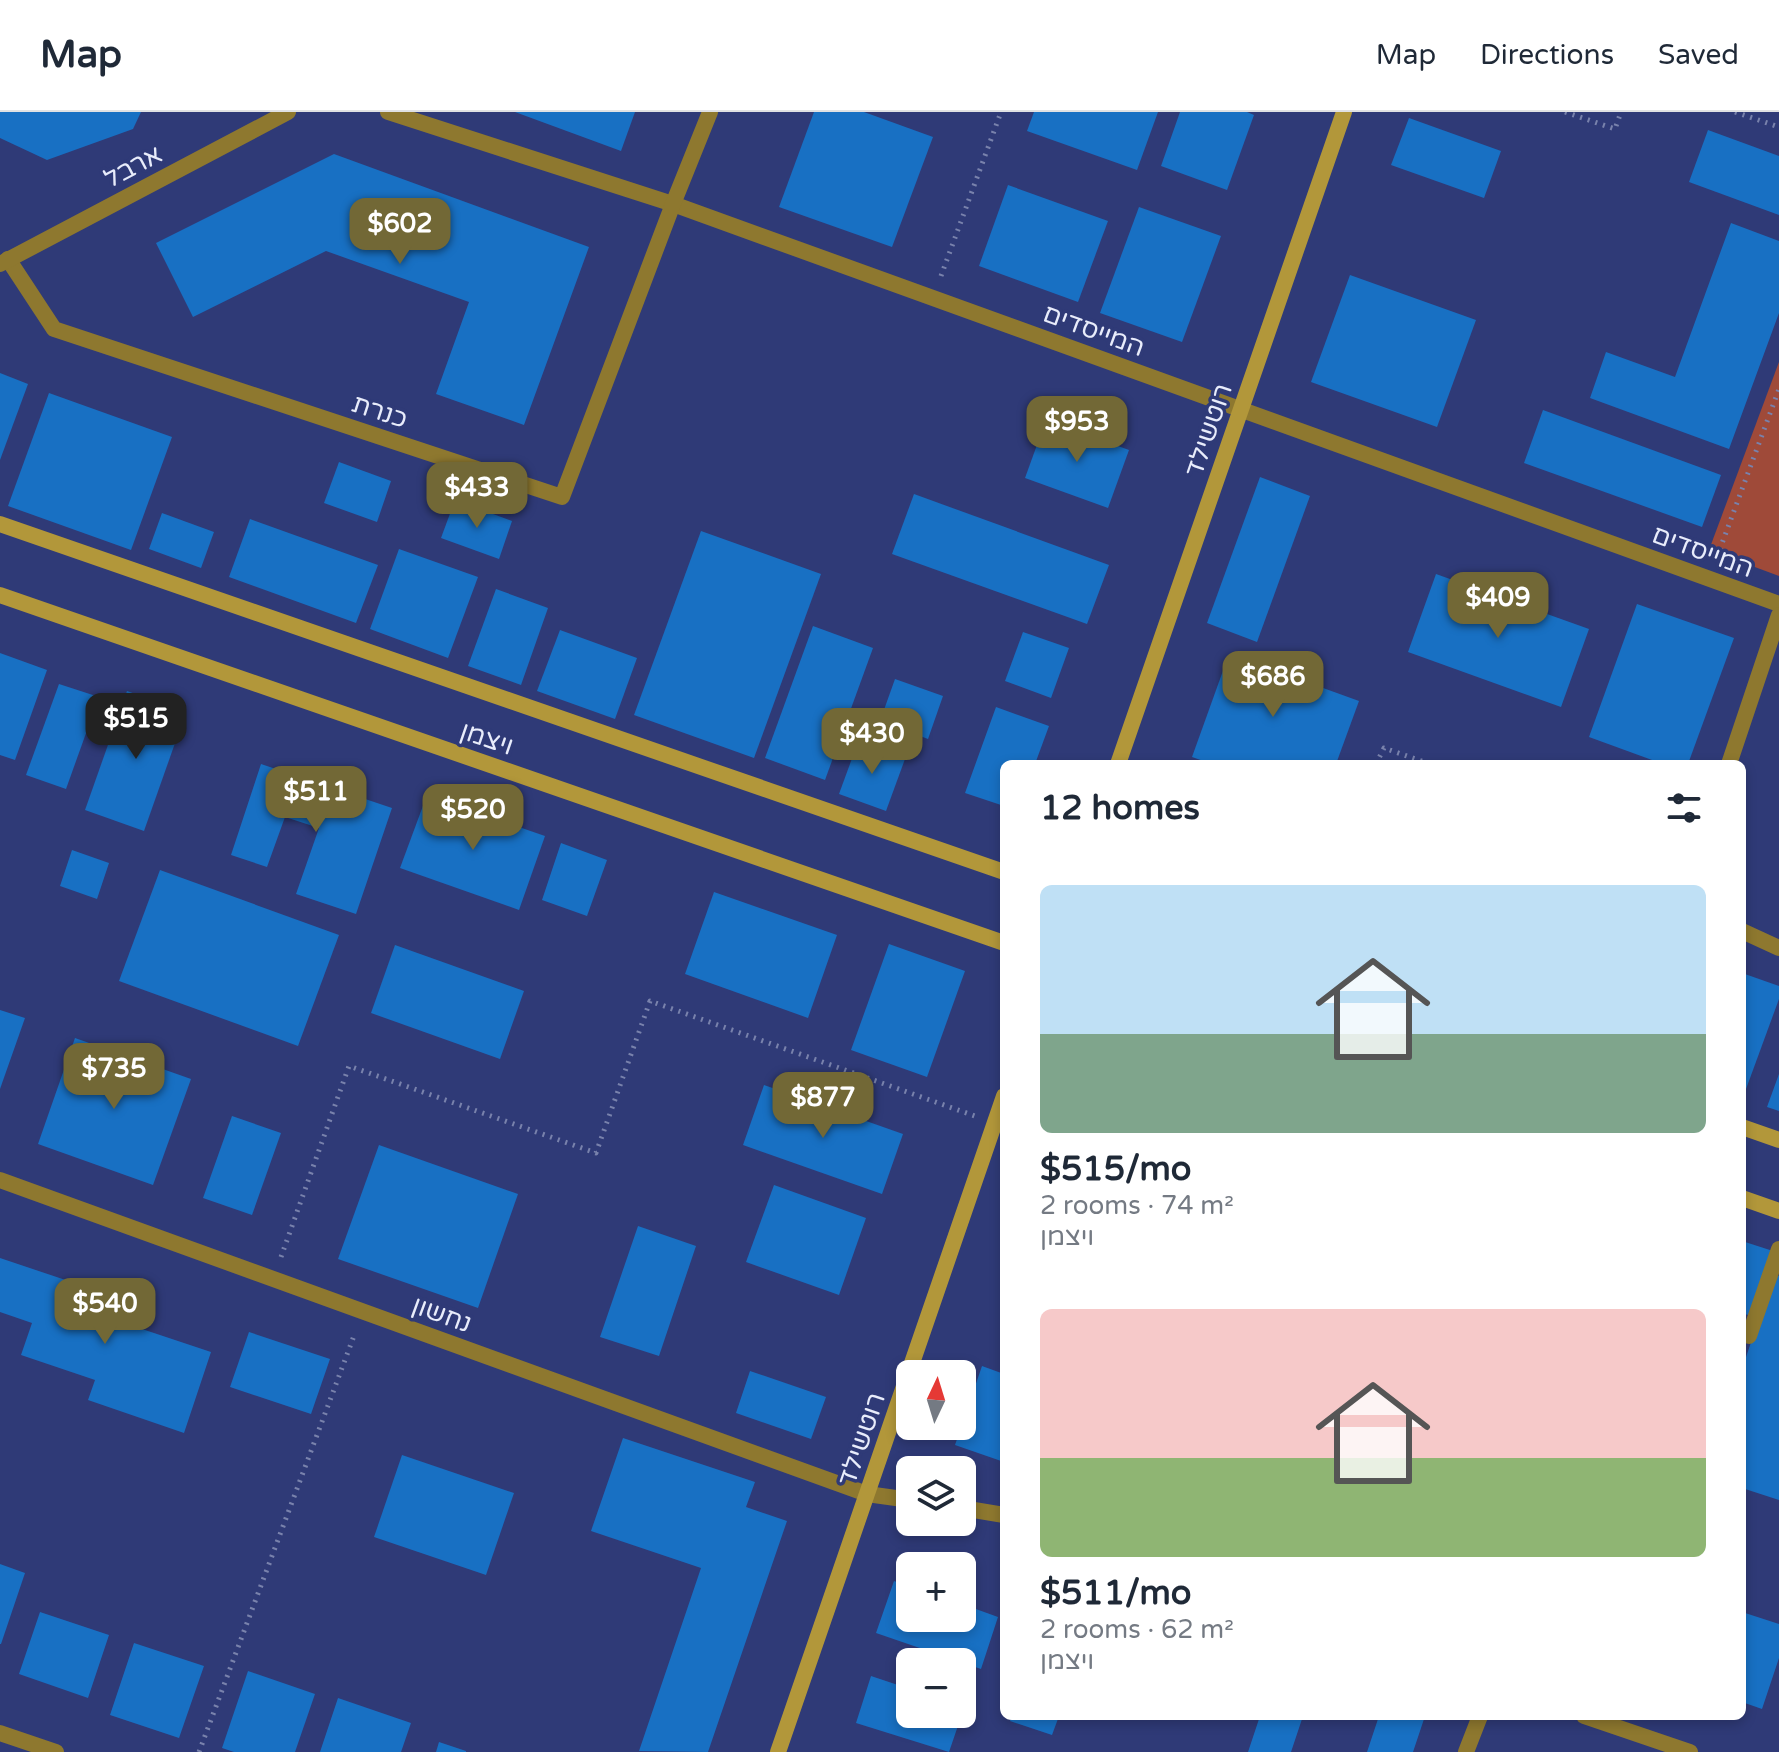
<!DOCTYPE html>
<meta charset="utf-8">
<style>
:root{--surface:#fff;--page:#f6f6f7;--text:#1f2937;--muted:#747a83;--line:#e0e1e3;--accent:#726836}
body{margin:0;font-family:"Varela Round","Noto Sans Hebrew",sans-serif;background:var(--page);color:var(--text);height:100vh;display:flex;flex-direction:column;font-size:30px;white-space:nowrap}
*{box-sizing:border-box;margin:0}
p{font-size:26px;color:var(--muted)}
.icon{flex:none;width:44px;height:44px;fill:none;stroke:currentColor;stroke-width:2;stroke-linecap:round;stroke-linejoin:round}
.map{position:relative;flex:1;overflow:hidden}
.drawer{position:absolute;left:1000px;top:648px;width:746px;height:960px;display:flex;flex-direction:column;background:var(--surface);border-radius:12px;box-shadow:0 4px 12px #0003}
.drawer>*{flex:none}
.needle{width:52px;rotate:4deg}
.buttons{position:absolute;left:896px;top:1248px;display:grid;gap:16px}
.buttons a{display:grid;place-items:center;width:80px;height:80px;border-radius:12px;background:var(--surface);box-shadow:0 4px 12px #0003;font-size:40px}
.price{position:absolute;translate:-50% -68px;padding:0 18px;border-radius:16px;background:var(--accent);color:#fff;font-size:26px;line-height:52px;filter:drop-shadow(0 2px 4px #0008)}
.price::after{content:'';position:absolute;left:50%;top:48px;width:24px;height:18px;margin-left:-12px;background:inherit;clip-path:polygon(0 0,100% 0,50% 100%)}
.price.selected{background:#222;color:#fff}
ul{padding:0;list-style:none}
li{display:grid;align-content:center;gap:16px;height:424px;padding:0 40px}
li span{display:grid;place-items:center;height:248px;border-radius:12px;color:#555}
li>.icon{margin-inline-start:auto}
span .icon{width:144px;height:144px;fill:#fffc;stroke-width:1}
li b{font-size:34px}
h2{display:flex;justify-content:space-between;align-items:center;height:96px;padding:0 40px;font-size:34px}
header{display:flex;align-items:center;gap:48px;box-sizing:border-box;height:112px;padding:0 40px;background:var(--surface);border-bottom:2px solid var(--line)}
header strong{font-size:38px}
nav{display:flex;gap:44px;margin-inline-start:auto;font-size:28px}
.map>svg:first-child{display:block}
.green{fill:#9f4a39}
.building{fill:#1870c3}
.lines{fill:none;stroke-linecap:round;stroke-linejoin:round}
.path{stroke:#7982ac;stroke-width:5;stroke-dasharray:2 6;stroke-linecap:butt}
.street{stroke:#8e782f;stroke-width:16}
.secondary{stroke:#b2973a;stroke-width:16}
.labels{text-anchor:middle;stroke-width:7;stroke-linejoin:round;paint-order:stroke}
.street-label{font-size:26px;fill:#e8ecfb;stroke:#2f3a77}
</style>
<header>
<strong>Map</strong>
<nav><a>Map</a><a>Directions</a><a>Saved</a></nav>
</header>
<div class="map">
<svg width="1779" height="1640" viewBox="0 0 1779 1640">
<rect width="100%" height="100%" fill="#2f3a77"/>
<polygon class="green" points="1779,250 1779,464 1709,438"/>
<g class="building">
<polygon points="0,0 141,0 133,17 47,48 0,26"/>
<polygon points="515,0 635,0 621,39"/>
<polygon points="814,0 864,0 933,25 892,135 779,95"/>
<polygon points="1034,0 1158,0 1137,58 1027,19"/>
<polygon points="1180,0 1247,0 1254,3 1227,78 1161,54"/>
<polygon points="1409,6 1501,39 1484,86 1391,53"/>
<polygon points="1708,18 1779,44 1779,103 1689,70"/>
<polygon points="334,42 589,135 524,313 436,282 469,190 326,139 193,205 156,131"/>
<polygon points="1008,73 1108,109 1078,190 979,154"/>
<polygon points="1139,95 1221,124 1182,230 1100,201"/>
<polygon points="1731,111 1779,129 1779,201 1729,337 1590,286 1606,240 1675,265"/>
<polygon points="1350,163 1476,208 1437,315 1311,270"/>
<polygon points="0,261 28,272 0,348"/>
<polygon points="49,281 172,325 131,438 8,394"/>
<polygon points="1543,298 1721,363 1702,415 1524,351"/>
<polygon points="1046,308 1129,338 1108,396 1025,366"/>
<polygon points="339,350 391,369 377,410 324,391"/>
<polygon points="1260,365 1310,384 1257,530 1207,511"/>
<polygon points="914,382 1109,453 1087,512 892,442"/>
<polygon points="455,388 512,409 499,447 441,426"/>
<polygon points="162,401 214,420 201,456 149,437"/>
<polygon points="250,407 378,453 356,511 229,465"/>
<polygon points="701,419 821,462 754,646 634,603"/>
<polygon points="399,437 478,465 448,546 370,517"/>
<polygon points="1436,462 1589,517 1561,595 1408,540"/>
<polygon points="496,477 548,496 521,573 468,554"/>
<polygon points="1637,492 1734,526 1688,652 1663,652 1589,625"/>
<polygon points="813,514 873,536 825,668 765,646"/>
<polygon points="560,518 637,546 615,607 537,579"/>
<polygon points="1023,520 1069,536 1051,586 1005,569"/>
<polygon points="0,541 47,558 15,648 0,643"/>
<polygon points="1229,542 1359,589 1336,652 1212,652 1192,645"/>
<polygon points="895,567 943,584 928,627 880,609"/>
<polygon points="59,572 99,585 66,677 26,663"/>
<polygon points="127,579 186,600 144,719 85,698"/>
<polygon points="996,595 1049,614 1035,652 1004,652 1004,694 965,681"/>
<polygon points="858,630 905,647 886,699 839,682"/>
<polygon points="261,652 392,696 356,802 296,782 319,716 285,705 267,755 231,743"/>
<polygon points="427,683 545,724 519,798 400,756"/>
<polygon points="561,731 607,748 587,804 542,788"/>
<polygon points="72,738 109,751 97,787 60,774"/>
<polygon points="160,758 339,823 298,934 119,869"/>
<polygon points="714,780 837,823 808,906 685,862"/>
<polygon points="889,832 965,859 927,965 851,938"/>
<polygon points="395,833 524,879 500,947 371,901"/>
<polygon points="1742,861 1779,874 1779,887 1742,988"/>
<polygon points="0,898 25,906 0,977"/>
<polygon points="75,926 191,967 153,1073 38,1032"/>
<polygon points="1779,962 1779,999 1767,995"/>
<polygon points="764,973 903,1022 882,1082 743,1033"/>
<polygon points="232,1004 281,1021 252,1103 203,1086"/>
<polygon points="379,1033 518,1082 478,1196 338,1147"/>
<polygon points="774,1073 866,1106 839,1183 746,1150"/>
<polygon points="638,1114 696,1134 659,1244 600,1225"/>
<polygon points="1742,1129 1773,1139 1751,1204 1742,1201"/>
<polygon points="0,1146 146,1195 139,1216 211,1240 184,1321 88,1288 95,1268 21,1243 32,1211 0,1200"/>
<polygon points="1774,1162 1779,1164 1779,1388 1742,1376 1742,1257"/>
<polygon points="249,1220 330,1247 311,1302 230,1275"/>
<polygon points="982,1254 1004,1262 1004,1350 955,1333"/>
<polygon points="750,1259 826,1285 811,1327 736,1301"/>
<polygon points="623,1326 755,1370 746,1395 787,1409 708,1640 639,1639 701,1456 591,1419"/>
<polygon points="402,1343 514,1381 486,1463 374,1425"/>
<polygon points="0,1452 25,1461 1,1532 0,1532"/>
<polygon points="894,1469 910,1475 910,1506 962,1506 962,1492 998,1505 981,1557 876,1521"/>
<polygon points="40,1500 109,1523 88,1586 19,1562"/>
<polygon points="1742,1500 1779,1512 1779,1546 1762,1597 1742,1590"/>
<polygon points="134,1531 204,1554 179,1626 110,1603"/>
<polygon points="248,1559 315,1582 295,1640 234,1640 222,1636"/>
<polygon points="871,1564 910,1577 910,1602 962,1602 949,1640 856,1611"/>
<polygon points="338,1586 411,1611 401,1640 320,1640"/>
<polygon points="1012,1604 1059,1604 1052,1623 1010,1609"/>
<polygon points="1260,1604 1303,1604 1291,1640 1248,1640"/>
<polygon points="1379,1604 1425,1604 1413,1640 1367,1640"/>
<polygon points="439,1630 466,1639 466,1640 436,1640"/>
</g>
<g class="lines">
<g class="path">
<polyline points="1565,0 1615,17 1621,0"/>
<polyline points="1735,0 1779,15"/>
<polyline points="941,164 1001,0"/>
<polyline points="1717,445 1779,277"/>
<polyline points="1376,652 1384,636 1430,652"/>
<polyline points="281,1145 349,954 596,1041 650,889 975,1004"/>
<polyline points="199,1640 355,1221"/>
</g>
<g class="street">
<polyline points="388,0 673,92 1779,492"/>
<polyline points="8,147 54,217 562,385 673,92 710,0"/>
<polyline points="0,152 288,0"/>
<polyline points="1729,652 1779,503"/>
<polyline points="1742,819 1779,836"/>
<polyline points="0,1068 867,1382 910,1388"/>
<polyline points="1749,1224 1779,1137"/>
<polyline points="962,1396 1004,1403"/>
<polyline points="1584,1604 1690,1640"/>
<polyline points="0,1621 56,1640"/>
<polyline points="1466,1640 1480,1604"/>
</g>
<g class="secondary">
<polyline points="0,412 1004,760"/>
<polyline points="0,483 1004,831"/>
<polyline points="1118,652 1344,0"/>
<polyline points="1742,1015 1779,1028"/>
<polyline points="1742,1086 1779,1099"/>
<polyline points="778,1640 1004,984"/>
</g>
</g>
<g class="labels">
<g class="street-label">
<text transform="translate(133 54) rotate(-28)" y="9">ארבל</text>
<text transform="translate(1094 218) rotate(20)" y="9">המייסדים</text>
<text transform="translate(380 299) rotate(18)" y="9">כנרת</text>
<text transform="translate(1208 318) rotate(-71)" y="9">רוטשילד</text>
<text transform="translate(1703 439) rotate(20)" y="9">המייסדים</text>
<text transform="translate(487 626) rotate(19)" y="9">ויצמן</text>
<text transform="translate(442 1202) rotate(20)" y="9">נחשון</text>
<text transform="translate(861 1327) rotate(-71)" y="9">רוטשילד</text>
</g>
</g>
</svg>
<div class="buttons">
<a><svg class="needle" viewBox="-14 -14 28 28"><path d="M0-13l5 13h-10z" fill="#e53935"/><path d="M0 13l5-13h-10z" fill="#747a83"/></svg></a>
<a><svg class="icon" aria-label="layers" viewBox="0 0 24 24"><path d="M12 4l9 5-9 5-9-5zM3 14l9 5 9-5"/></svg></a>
<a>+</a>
<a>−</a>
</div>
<b class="price" style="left:400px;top:154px">$602</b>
<b class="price" style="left:1077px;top:352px">$953</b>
<b class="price" style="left:477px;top:418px">$433</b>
<b class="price" style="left:1498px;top:528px">$409</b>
<b class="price" style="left:1273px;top:607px">$686</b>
<b class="price selected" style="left:136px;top:649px">$515</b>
<b class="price" style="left:872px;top:664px">$430</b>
<b class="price" style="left:316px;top:722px">$511</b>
<b class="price" style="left:473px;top:740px">$520</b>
<b class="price" style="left:114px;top:999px">$735</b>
<b class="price" style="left:823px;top:1028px">$877</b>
<b class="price" style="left:105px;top:1234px">$540</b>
<section class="drawer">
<h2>12 homes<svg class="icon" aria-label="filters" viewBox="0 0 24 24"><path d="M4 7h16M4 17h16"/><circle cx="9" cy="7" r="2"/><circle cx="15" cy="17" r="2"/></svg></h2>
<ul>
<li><span style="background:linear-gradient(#bfe0f5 60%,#7fa58c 0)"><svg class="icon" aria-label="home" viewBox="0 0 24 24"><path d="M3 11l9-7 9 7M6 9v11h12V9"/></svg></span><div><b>$515/mo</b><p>2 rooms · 74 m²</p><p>ויצמן</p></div></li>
<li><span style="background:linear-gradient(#f6c9c9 60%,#8fb573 0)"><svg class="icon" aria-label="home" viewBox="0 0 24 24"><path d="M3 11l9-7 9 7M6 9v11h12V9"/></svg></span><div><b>$511/mo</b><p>2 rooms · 62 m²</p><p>ויצמן</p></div></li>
</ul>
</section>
</div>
